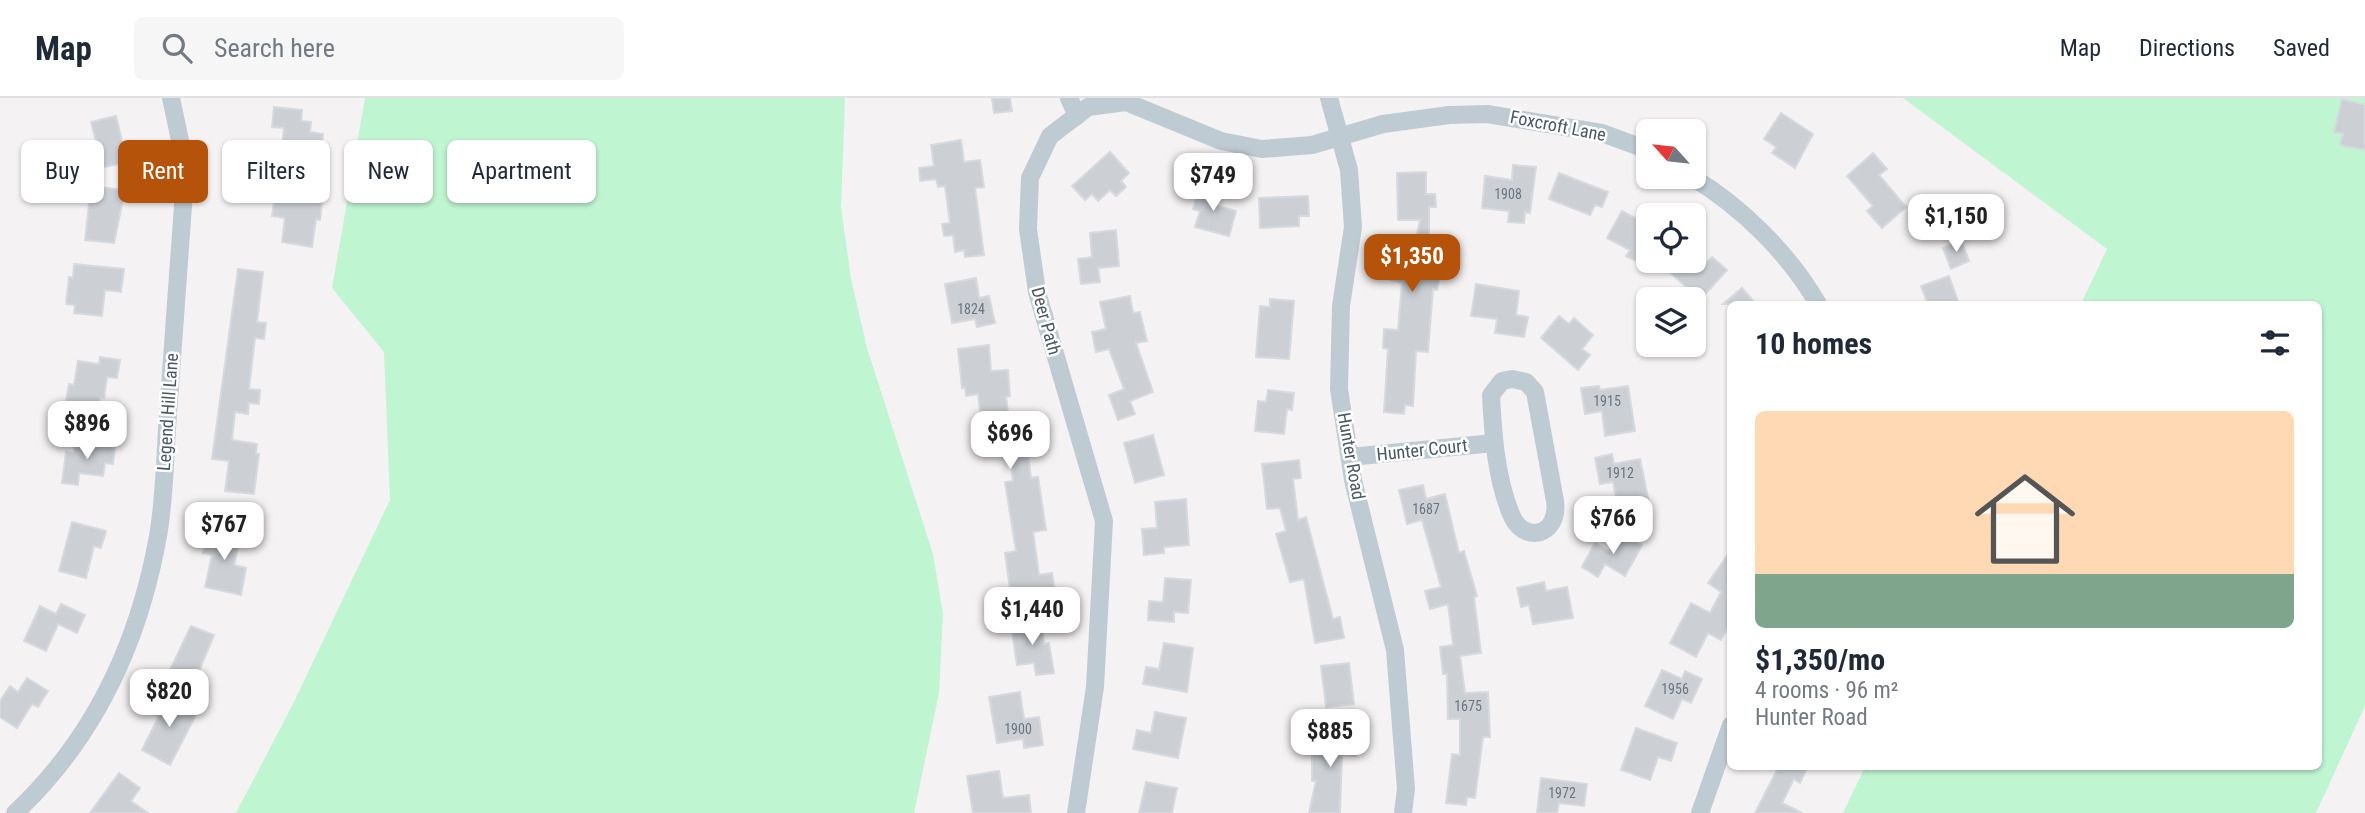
<!DOCTYPE html>
<meta charset="utf-8">
<style>
:root{--surface:#fff;--page:#f6f6f7;--text:#1f2937;--muted:#747a83;--line:#e0e1e3;--accent:#b45309}
body{margin:0;font-family:"Roboto Condensed",sans-serif;background:var(--page);color:var(--text);height:100vh;display:flex;flex-direction:column;font-size:26px;white-space:nowrap}
*{box-sizing:border-box;margin:0}
p{font-size:23px;color:var(--muted)}
.icon{flex:none;width:38px;height:38px;fill:none;stroke:currentColor;stroke-width:2;stroke-linecap:round;stroke-linejoin:round}
.map{position:relative;flex:1;overflow:hidden}
.details{position:absolute;left:1727px;top:203px;width:595px;height:469px;display:flex;flex-direction:column;background:var(--surface);border-radius:10px;box-shadow:0 2px 5px #0004}
.details>*{flex:none}
.top-card{position:absolute;left:21px;top:42px;width:665px;height:63px;display:flex;gap:14px}
.needle{width:46px;rotate:297deg}
.buttons{position:absolute;left:1636px;top:21px;display:grid;gap:14px}
.buttons a{display:grid;place-items:center;width:70px;height:70px;border-radius:10px;background:var(--surface);box-shadow:0 2px 5px #0004;font-size:35px}
.price{position:absolute;translate:-50% -60px;padding:0 16px;border-radius:14px;background:#fff;color:#222;font-size:23px;line-height:46px;filter:drop-shadow(0 2px 4px #0008)}
.price::after{content:'';position:absolute;left:50%;top:42px;width:21px;height:16px;margin-left:-10px;background:inherit;clip-path:polygon(0 0,100% 0,50% 100%)}
.price.on{background:var(--accent);color:#fff}
ul{padding:0;list-style:none}
li{display:grid;align-content:center;gap:14px;height:371px;padding:0 28px}
li+li{border-top:2px solid var(--line)}
li span{display:grid;place-items:center;height:217px;border-radius:10px;color:#555}
li>.icon{margin-inline-start:auto}
span .icon{width:126px;height:126px;fill:#fffc;stroke-width:1}
li b{font-size:30px}
h2{display:flex;justify-content:space-between;align-items:center;height:84px;padding:0 28px;font-size:30px}
.pill{padding:0 24px;border-radius:10px;background:var(--surface);box-shadow:0 2px 5px #0004;font-size:24px;line-height:63px}
.pill.on{background:var(--accent);color:#fff}
header{display:flex;align-items:center;gap:42px;box-sizing:border-box;height:98px;padding:0 35px;background:var(--surface);border-bottom:2px solid var(--line)}
header strong{font-size:33px}
nav{display:flex;gap:38px;margin-inline-start:auto;font-size:24px}
.search{width:490px;height:63px;background:var(--page);display:flex;align-items:center;gap:18px;box-sizing:border-box;padding:0 24px;border-radius:10px;color:var(--muted);font-size:26px}
.map>svg:first-child{display:block}
.green{fill:#bff5d1}
.building{fill:#ccd0d5;stroke:#d6d9de;stroke-width:2}
.lines{fill:none;stroke-linecap:round;stroke-linejoin:round}
.street{stroke:#bfcbd3;stroke-width:18}
.labels{text-anchor:middle;stroke-width:5;stroke-linejoin:round;paint-order:stroke}
.number-label{font-size:14px;fill:#697580}
.street-label{font-size:18px;fill:#485763;stroke:#fff}
</style>
<header>
<strong>Map</strong>
<div class="search"><svg class="icon" aria-label="search" viewBox="0 0 24 24"><circle cx="10" cy="10" r="6"/><path d="M15 15l6 6"/></svg>Search here</div>
<nav><a>Map</a><a>Directions</a><a>Saved</a></nav>
</header>
<div class="map">
<svg width="2365" height="715" viewBox="0 0 2365 715">
<rect width="100%" height="100%" fill="#f5f2f3"/>
<g class="green">
<polygon points="365,0 845,0 841,109 851,181 867,250 933,456 943,516 939,595 914,715 236,715 293,606 390,402 384,254 332,190"/>
<polygon points="1903,0 2365,0 2365,608 2316,715 1843,715 1865,669 2319,668 2319,206 2081,206 2107,151"/>
</g>
<g class="building">
<polygon points="992,0 1010,0 1012,13 994,15"/>
<polygon points="2342,1 2365,7 2365,52 2340,47 2343,36 2334,34"/>
<polygon points="274,9 302,12 301,23 311,24 310,34 323,36 321,58 311,58 310,68 280,65 284,30 272,29"/>
<polygon points="1781,15 1813,36 1795,70 1772,55 1776,49 1764,41"/>
<polygon points="116,18 127,64 96,71 93,56 99,55 91,24"/>
<polygon points="961,42 964,64 980,62 984,89 975,90 984,157 965,159 964,152 955,154 953,137 944,138 942,126 950,125 945,88 938,89 936,81 920,83 919,70 934,68 931,47"/>
<polygon points="1110,54 1129,75 1121,83 1126,89 1116,98 1110,92 1098,103 1092,96 1085,102 1072,88"/>
<polygon points="1873,55 1887,71 1879,77 1906,109 1882,130 1867,113 1873,108 1847,78"/>
<polygon points="1513,67 1536,69 1530,115 1525,114 1524,125 1508,124 1509,113 1482,110 1485,78 1512,82"/>
<polygon points="1426,74 1426,96 1435,96 1436,109 1429,109 1429,143 1446,146 1437,192 1433,191 1428,254 1416,253 1413,308 1405,307 1404,316 1384,314 1388,251 1383,250 1384,231 1398,232 1402,185 1391,182 1394,165 1411,168 1420,122 1398,122 1397,75"/>
<polygon points="1559,75 1608,94 1602,109 1595,107 1590,117 1549,101"/>
<polygon points="1200,87 1218,92 1214,107 1236,113 1229,138 1195,129 1200,113 1193,111"/>
<polygon points="91,88 125,92 114,145 85,142"/>
<polygon points="275,97 322,104 320,122 316,121 312,149 282,144 285,120 272,118"/>
<polygon points="1308,98 1309,118 1299,118 1299,128 1260,130 1259,100"/>
<polygon points="1622,113 1648,127 1648,163 1641,159 1638,164 1626,158 1630,152 1607,140"/>
<polygon points="1116,132 1119,168 1098,170 1100,184 1081,186 1078,161 1092,159 1090,135"/>
<polygon points="1961,142 1969,163 1951,171 1943,150"/>
<polygon points="1712,159 1727,172 1700,202 1658,163 1701,163 1705,166"/>
<polygon points="74,166 124,171 121,194 105,192 102,218 74,215 75,207 66,206 69,179 73,180"/>
<polygon points="238,171 263,174 257,224 266,225 264,241 255,240 249,291 260,292 259,306 249,305 248,316 235,314 232,342 257,346 256,356 259,356 254,396 225,393 229,363 212,361"/>
<polygon points="1949,178 1959,206 1928,206 1921,188"/>
<polygon points="976,180 979,200 989,198 995,225 977,229 975,221 952,225 945,186"/>
<polygon points="1476,186 1519,193 1516,217 1528,219 1524,239 1495,235 1497,221 1471,218"/>
<polygon points="1742,190 1756,206 1723,206"/>
<polygon points="1130,198 1133,215 1140,214 1147,243 1136,245 1153,294 1130,303 1135,316 1118,322 1109,297 1124,291 1109,251 1096,254 1092,234 1106,231 1100,204"/>
<polygon points="1270,201 1294,203 1289,261 1256,259 1260,208 1270,209"/>
<polygon points="1559,218 1569,226 1574,220 1593,237 1582,251 1590,257 1578,272 1541,240"/>
<polygon points="989,247 991,273 1008,272 1010,298 1006,299 1011,337 1026,335 1031,380 1038,379 1046,432 1033,434 1039,477 1052,475 1056,502 1039,504 1037,496 1011,499 1005,455 1016,453 1005,384 1013,383 1009,351 985,354 978,296 966,298 965,289 962,290 958,251"/>
<polygon points="100,259 120,262 117,280 107,279 104,300 100,299 99,308 66,303 69,286 74,287 78,263 99,266"/>
<polygon points="1599,288 1600,292 1628,288 1635,333 1605,338 1602,313 1585,316 1581,290"/>
<polygon points="1268,292 1294,295 1292,312 1287,311 1284,336 1255,333 1258,303 1266,304"/>
<polygon points="1153,337 1164,377 1135,385 1124,345"/>
<polygon points="75,343 115,348 113,366 105,365 103,378 79,375 78,387 62,385 66,354 74,355"/>
<polygon points="1612,356 1614,366 1640,361 1649,405 1618,411 1613,384 1600,386 1595,360"/>
<polygon points="1299,362 1301,380 1293,381 1298,422 1306,419 1333,521 1340,519 1344,540 1315,545 1304,481 1290,484 1276,436 1286,433 1280,410 1267,411 1262,366"/>
<polygon points="1423,387 1426,401 1445,396 1459,455 1464,453 1477,498 1474,499 1481,555 1460,558 1465,595 1488,594 1490,639 1483,639 1475,700 1467,699 1466,707 1446,705 1452,656 1460,657 1460,621 1448,621 1447,576 1443,576 1440,549 1453,547 1448,506 1430,511 1425,493 1441,489 1422,422 1407,426 1399,392"/>
<polygon points="1186,401 1189,447 1164,449 1164,455 1144,457 1142,431 1157,430 1155,404"/>
<polygon points="72,424 106,433 101,450 94,448 86,480 59,473"/>
<polygon points="209,429 241,436 234,467 246,470 241,497 205,489 212,457 203,455"/>
<polygon points="1620,434 1642,447 1625,478 1605,466 1598,479 1582,469 1595,445 1609,453"/>
<polygon points="1731,452 1731,524 1721,542 1708,535 1696,559 1670,545 1691,505 1710,515 1721,494 1708,485"/>
<polygon points="1165,480 1191,482 1188,515 1174,514 1174,524 1148,522 1149,503 1163,504"/>
<polygon points="1544,484 1546,493 1567,489 1573,520 1533,526 1529,507 1521,509 1517,490"/>
<polygon points="61,506 85,517 77,535 58,526 46,553 24,543 40,508 56,516"/>
<polygon points="1041,522 1044,546 1049,545 1054,575 1036,577 1034,565 1017,567 1011,526"/>
<polygon points="191,528 214,537 194,585 169,574"/>
<polygon points="1164,545 1193,550 1187,594 1143,586 1146,569 1159,571"/>
<polygon points="1349,565 1354,606 1326,609 1321,568"/>
<polygon points="1662,572 1682,581 1685,573 1702,581 1691,605 1682,601 1673,621 1645,608"/>
<polygon points="27,580 48,593 38,609 32,606 17,630 0,619 0,603 10,588 18,594"/>
<polygon points="1020,594 1024,621 1039,619 1043,647 1024,650 1023,641 997,645 989,599"/>
<polygon points="162,596 197,615 170,667 142,652 159,618 152,615"/>
<polygon points="1155,614 1186,620 1178,660 1133,651 1137,632 1151,635"/>
<polygon points="1338,629 1357,630 1356,658 1342,657 1340,715 1309,715 1316,683 1312,683 1312,638 1337,639"/>
<polygon points="1636,630 1677,645 1671,663 1658,659 1650,682 1621,672"/>
<polygon points="1769,668 1808,668 1800,685 1794,681 1782,705 1802,715 1755,715 1777,672"/>
<polygon points="999,673 1003,700 1029,697 1031,715 973,715 967,678"/>
<polygon points="119,675 140,690 131,703 148,715 90,715"/>
<polygon points="1541,680 1587,686 1584,708 1559,705 1557,715 1537,715"/>
<polygon points="1146,684 1177,690 1172,715 1139,715"/>
</g>
<g class="lines">
<g class="street">
<polyline points="1069,0 1077,18"/>
<polyline points="1329,0 1349,72 1353,129 1341,208 1339,291 1353,382 1395,552 1406,691 1403,715"/>
<path d="M1692,79C1742,109 1789,156 1818,206"/>
<path d="M1512,281L1526,284L1535,294L1555,403C1560,438 1523,447 1511,416C1496,380 1493,336 1491,297L1502,283Z"/>
<polyline points="1350,359 1494,345"/>
<path d="M15,715C94,641 139,544 158,438C165,398 165,356 168,316C174,242 179,168 184,94L181,47L171,0"/>
<polyline points="1076,715 1095,589 1104,423 1037,194 1028,131 1030,80 1050,38 1088,9 1126,4 1221,43 1262,51 1312,47 1383,26 1449,17 1487,16 1602,35 1648,52"/>
<polyline points="1700,715 1731,627"/>
</g>
</g>
<g class="labels">
<g class="number-label">
<text x="1508" y="101">1908</text>
<text x="971" y="216">1824</text>
<text x="1607" y="308">1915</text>
<text x="1620" y="380">1912</text>
<text x="1426" y="416">1687</text>
<text x="1675" y="596">1956</text>
<text x="1468" y="613">1675</text>
<text x="1018" y="636">1900</text>
<text x="1562" y="700">1972</text>
</g>
<g class="street-label">
<text transform="translate(1558 28) rotate(11)" y="6">Foxcroft Lane</text>
<text transform="translate(1046 223) rotate(75)" y="6">Deer Path</text>
<text transform="translate(168 314) rotate(-86)" y="6">Legend Hill Lane</text>
<text transform="translate(1422 352) rotate(-6)" y="6">Hunter Court</text>
<text transform="translate(1351 358) rotate(80)" y="6">Hunter Road</text>
</g>
</g>
</svg>
<div class="buttons">
<a><svg class="needle" viewBox="-14 -14 28 28"><path d="M0-13l5 13h-10z" fill="#e53935"/><path d="M0 13l5-13h-10z" fill="#747a83"/></svg></a>
<a><svg class="icon" aria-label="locate" viewBox="0 0 24 24"><circle cx="12" cy="12" r="6"/><path d="M12 2v4M12 18v4M2 12h4M18 12h4"/></svg></a>
<a><svg class="icon" aria-label="layers" viewBox="0 0 24 24"><path d="M12 4l9 5-9 5-9-5zM3 14l9 5 9-5"/></svg></a>
</div>
<b class="price" style="left:1213px;top:115px">$749</b>
<b class="price" style="left:1956px;top:156px">$1,150</b>
<b class="price on" style="left:1412px;top:196px">$1,350</b>
<b class="price" style="left:87px;top:363px">$896</b>
<b class="price" style="left:1010px;top:373px">$696</b>
<b class="price" style="left:1613px;top:458px">$766</b>
<b class="price" style="left:224px;top:464px">$767</b>
<b class="price" style="left:1032px;top:549px">$1,440</b>
<b class="price" style="left:169px;top:631px">$820</b>
<b class="price" style="left:1330px;top:671px">$885</b>
<div class="top-card">
<a class="pill">Buy</a>
<a class="pill on">Rent</a>
<a class="pill">Filters</a>
<a class="pill">New</a>
<a class="pill">Apartment</a>
</div>
<section class="details">
<h2>10 homes<svg class="icon" aria-label="filters" viewBox="0 0 24 24"><path d="M4 7h16M4 17h16"/><circle cx="9" cy="7" r="2"/><circle cx="15" cy="17" r="2"/></svg></h2>
<ul>
<li><span style="background:linear-gradient(#ffd9b3 75%,#7fa58c 0)"><svg class="icon" aria-label="home" viewBox="0 0 24 24"><path d="M3 11l9-7 9 7M6 9v11h12V9"/></svg></span><div><b>$1,350/mo</b><p>4 rooms · 96 m²</p><p>Hunter Road</p></div></li>
</ul>
</section>
</div>
